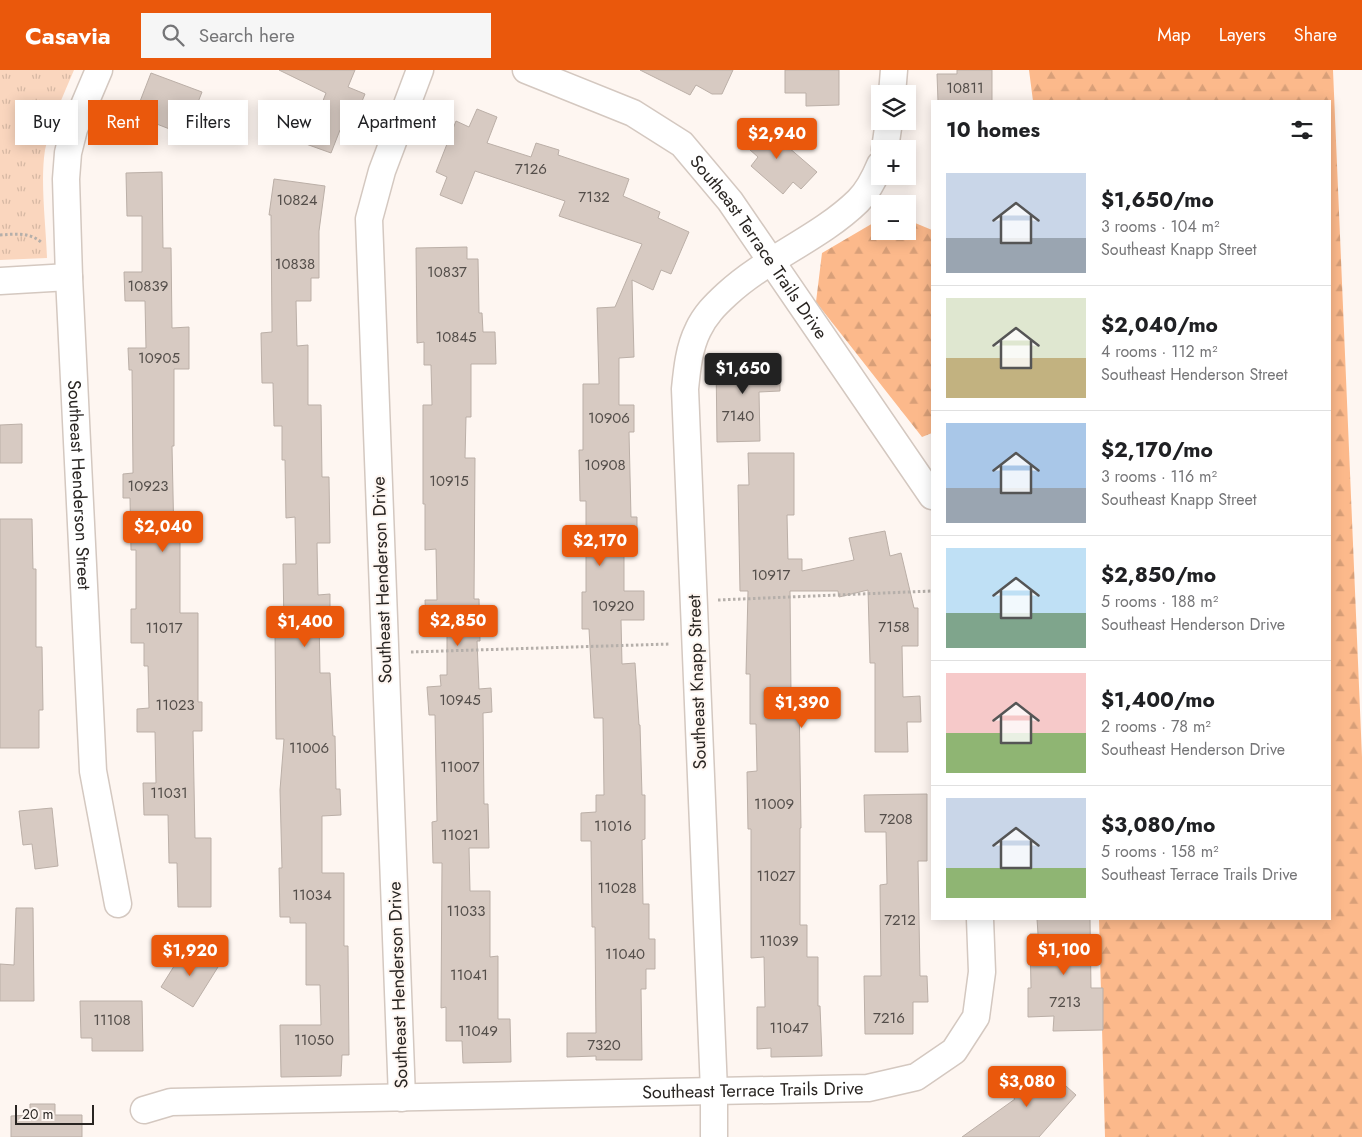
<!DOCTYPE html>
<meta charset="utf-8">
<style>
:root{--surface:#fff;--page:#f6f6f6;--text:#202124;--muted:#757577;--line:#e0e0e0;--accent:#ea580c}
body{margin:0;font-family:Jost,sans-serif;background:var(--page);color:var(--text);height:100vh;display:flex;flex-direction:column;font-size:19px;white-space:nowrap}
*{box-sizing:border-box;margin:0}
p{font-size:16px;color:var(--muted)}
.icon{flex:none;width:28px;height:28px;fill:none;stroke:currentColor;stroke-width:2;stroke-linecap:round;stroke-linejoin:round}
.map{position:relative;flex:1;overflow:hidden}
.panel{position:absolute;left:931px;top:30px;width:400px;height:820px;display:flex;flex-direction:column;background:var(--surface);border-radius:0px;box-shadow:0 2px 12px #0003}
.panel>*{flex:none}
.top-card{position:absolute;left:15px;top:30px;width:475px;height:45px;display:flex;gap:10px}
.tools{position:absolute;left:871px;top:15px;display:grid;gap:10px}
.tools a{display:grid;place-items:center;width:45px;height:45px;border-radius:0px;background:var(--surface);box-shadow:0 2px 12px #0003;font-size:25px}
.scale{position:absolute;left:15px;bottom:12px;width:79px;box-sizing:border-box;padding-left:5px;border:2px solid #292522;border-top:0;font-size:14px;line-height:18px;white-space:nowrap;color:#292522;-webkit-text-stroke:4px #fef6f1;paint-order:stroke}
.price{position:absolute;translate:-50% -42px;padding:0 11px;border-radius:5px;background:var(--accent);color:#fff;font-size:16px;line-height:32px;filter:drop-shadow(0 1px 2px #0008)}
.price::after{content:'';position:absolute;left:50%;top:30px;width:15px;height:11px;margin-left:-8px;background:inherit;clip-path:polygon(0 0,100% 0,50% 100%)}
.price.active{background:#222;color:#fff}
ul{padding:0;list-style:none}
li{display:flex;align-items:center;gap:15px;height:125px;padding:0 15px}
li+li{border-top:1px solid var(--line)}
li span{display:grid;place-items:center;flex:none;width:140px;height:100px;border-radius:0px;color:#555}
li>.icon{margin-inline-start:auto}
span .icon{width:60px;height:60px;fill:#fffc;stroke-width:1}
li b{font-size:21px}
h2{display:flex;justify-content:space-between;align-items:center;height:60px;padding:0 15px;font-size:21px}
.tag{padding:0 18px;border-radius:0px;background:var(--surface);box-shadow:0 2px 12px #0003;font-size:18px;line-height:45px}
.tag.active{background:var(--accent);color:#fff}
header{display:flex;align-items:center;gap:30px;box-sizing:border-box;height:70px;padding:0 25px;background:var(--accent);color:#fff}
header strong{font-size:24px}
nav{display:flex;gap:28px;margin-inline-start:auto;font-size:18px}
.search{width:350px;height:45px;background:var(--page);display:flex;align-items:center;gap:12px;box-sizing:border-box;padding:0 18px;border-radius:0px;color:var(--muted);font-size:19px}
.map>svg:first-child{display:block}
.forest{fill:url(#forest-firs)}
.park{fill:url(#park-tufts)}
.building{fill:#d7cac2;stroke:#bbafa7}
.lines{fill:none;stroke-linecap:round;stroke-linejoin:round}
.minor-casing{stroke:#d4c8c0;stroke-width:29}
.path{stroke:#b5afaa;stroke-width:3;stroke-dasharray:2.5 2.5;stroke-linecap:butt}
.minor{stroke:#fff;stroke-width:26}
.labels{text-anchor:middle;stroke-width:4;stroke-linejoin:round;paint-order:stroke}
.number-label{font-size:15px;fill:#544e4a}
.street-label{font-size:18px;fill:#292522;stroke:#fef6f1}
</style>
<header>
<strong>Casavia</strong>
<div class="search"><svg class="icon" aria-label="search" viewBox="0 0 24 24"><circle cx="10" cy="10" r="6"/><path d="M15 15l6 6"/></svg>Search here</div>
<nav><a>Map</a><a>Layers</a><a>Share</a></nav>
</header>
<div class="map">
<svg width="1362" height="1067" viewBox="0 0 1362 1067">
<defs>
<pattern id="forest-firs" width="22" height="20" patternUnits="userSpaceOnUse" patternTransform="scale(1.25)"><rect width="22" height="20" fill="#fcb98b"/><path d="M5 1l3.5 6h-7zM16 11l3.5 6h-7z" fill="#d89f78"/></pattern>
<pattern id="park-tufts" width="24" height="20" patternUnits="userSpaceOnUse" patternTransform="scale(1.25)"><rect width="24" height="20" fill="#fad6be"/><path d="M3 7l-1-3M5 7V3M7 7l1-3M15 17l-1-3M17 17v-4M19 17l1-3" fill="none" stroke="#d6b8a3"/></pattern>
</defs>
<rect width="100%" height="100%" fill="#fef6f1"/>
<g class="forest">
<polygon points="1029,0 1333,0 1362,687 1362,1067 1105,1067 1099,849 1330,849 1330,31 1033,31"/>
<polygon points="880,149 880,161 908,161 908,150 932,160 932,363 922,367 816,232 822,183"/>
</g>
<path class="park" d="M0,0H74C63,26 51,52 45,80C40,111 46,156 47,188L0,190Z"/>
<g class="building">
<polygon points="279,0 355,0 348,17 365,24 349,63 340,60 331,83 306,74 326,23"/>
<polygon points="640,0 733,0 722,24 712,24 696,15 690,25"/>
<polygon points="785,0 839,0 839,35 806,36 806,23 785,23"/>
<polygon points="957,0 992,0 992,31 938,31 937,4 957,4"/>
<polygon points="151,3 202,22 185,65 149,51 153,39 139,34"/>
<polygon points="477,39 497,47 487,73 531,87 536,73 559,80 558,85 629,109 623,126 660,142 658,148 689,162 671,204 661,200 653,220 632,210 634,287 619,288 619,335 634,335 634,362 629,362 631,447 637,447 637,480 624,480 624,521 644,521 644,550 621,550 622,594 635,593 639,655 640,655 642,725 645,725 645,769 642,770 643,834 649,834 649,869 655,869 655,899 646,899 646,919 641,919 642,990 596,990 596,986 567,987 567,963 596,963 595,857 592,857 591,771 581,771 581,743 596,742 596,725 604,725 603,648 594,648 589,559 582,559 582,522 586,522 586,431 580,431 579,380 583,380 583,314 599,314 597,238 615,237 642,174 559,146 565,131 475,101 462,134 440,125 447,107 436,102 456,51 469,57"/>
<polygon points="759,52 817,102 801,119 793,112 783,124 751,96 758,87 741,72"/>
<polygon points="162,102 163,178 171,178 172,258 189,257 189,299 174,299 174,376 172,376 174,470 180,470 180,543 198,543 198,632 202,632 202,661 193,661 195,768 211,768 211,837 178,837 177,793 169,793 168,745 144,745 143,713 156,713 155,662 137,662 137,639 149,638 148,596 144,596 144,573 131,573 131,539 136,539 136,480 131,480 130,428 123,428 123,404 133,403 132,300 129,300 128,278 146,278 145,231 125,231 124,202 142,202 142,146 127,146 126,103"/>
<polygon points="274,109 325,116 319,161 319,208 311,208 311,231 296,231 297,276 308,275 308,335 321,335 322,407 329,407 330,473 317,473 318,525 330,524 330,546 319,546 320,603 330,603 333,666 335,666 336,719 340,719 341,745 322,746 322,803 344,803 344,876 348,876 349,985 342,985 341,1006 281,1007 280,955 321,955 320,915 306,915 306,853 290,853 290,847 280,847 279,798 282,798 280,720 284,669 276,669 275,562 284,562 283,494 296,494 295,447 286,448 285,390 282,390 282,356 274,356 273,313 262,313 261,263 272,262 271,145 269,145"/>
<polygon points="467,177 467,189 478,189 479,243 482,243 483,262 495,262 496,294 471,294 471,347 466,347 465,388 475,388 474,529 479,529 480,571 477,571 479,619 491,618 492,642 483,643 484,734 488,734 489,778 469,778 470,821 490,821 490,887 498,886 498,949 510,949 511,992 463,993 462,971 446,971 446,937 441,938 442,793 433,793 432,752 437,751 435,645 429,645 427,617 441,616 440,605 447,605 447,557 426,558 425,530 437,530 436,479 425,480 425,434 423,434 423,335 432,335 431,295 424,295 424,272 417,273 416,178"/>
<polygon points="780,286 780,321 759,322 760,371 717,372 716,287"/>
<polygon points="22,354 22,393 0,393 0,355"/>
<polygon points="748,383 794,383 794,445 787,445 788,489 802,489 802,501 854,490 849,468 885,461 890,486 901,483 914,538 918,538 918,576 902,576 903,627 920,626 921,652 907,652 908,682 875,682 875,593 870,593 868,520 839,527 838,521 790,521 791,625 799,625 801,758 800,758 800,855 807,855 807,887 818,887 818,936 820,936 822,986 771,987 771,978 757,979 757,937 765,937 764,887 751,888 751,759 748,759 747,702 757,701 756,654 750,654 750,604 746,604 748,521 740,521 738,415 749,415"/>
<polygon points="0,449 32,449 33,499 36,499 36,577 42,577 43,640 39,640 39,678 0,678"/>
<polygon points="927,724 927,791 918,791 920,906 927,906 928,932 913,932 913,964 865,964 864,906 881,906 880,815 887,814 886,762 865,762 864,725"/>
<polygon points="52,738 58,796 35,799 32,774 23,775 19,741"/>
<polygon points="16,838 33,838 34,931 0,931 0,894 14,895"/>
<polygon points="1037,849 1090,849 1091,918 1103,918 1103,960 1053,961 1054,946 1028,947 1028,918 1031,918 1030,864 1038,864"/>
<polygon points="186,877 218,897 193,937 161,917"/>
<polygon points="80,931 142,931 143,981 92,981 92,968 81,968"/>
<polygon points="1023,999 1037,1012 1048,1000 1076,1025 1039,1067 962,1067 1015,1029 1004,1020"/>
<polygon points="30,1034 55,1034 55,1045 82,1045 82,1067 11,1067 11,1046 30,1045"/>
</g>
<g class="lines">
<defs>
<g id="minor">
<path id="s1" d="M99,0L74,59L68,83L66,109L69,207L93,701L118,834"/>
<path id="s2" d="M526,0L633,43L682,74L730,131L932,426"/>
<polyline points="892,24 894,0"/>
<polyline points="885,79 889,51"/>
<polyline points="0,211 69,207"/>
<polyline points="402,1028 369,149 382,101 420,0"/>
<path id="s3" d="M144,1040L171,1032L868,1018L916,1007L954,981L976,947L982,902L980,849"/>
<path d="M714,1067V1021L685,319C687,299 689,278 698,260C705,245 715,235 727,224C766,188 820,168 858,131C868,121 875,107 880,95"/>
</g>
</defs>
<use href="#minor" class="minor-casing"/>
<g class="path">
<path d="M0,165C15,164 29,162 41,172"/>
<polyline points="718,530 932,521"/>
<polyline points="411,582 670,574"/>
</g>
<use href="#minor" class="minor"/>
</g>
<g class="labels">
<g class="number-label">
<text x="965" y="23">10811</text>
<text x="531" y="104">7126</text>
<text x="594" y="132">7132</text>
<text x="297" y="135">10824</text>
<text x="295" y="199">10838</text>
<text x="447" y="207">10837</text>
<text x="148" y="221">10839</text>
<text x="456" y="272">10845</text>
<text x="159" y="293">10905</text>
<text x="738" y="351">7140</text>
<text x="609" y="353">10906</text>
<text x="605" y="400">10908</text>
<text x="449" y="416">10915</text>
<text x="148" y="421">10923</text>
<text x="771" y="510">10917</text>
<text x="613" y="541">10920</text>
<text x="894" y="562">7158</text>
<text x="164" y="563">11017</text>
<text x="460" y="635">10945</text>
<text x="175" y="640">11023</text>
<text x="309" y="683">11006</text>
<text x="460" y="702">11007</text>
<text x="169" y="728">11031</text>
<text x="774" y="739">11009</text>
<text x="896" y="754">7208</text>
<text x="613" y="761">11016</text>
<text x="460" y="770">11021</text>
<text x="776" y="811">11027</text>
<text x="617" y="823">11028</text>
<text x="312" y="830">11034</text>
<text x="466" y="846">11033</text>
<text x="900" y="855">7212</text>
<text x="779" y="876">11039</text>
<text x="625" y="889">11040</text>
<text x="469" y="910">11041</text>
<text x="1065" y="937">7213</text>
<text x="889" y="953">7216</text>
<text x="112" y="955">11108</text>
<text x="789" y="963">11047</text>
<text x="478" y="966">11049</text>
<text x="314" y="975">11050</text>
<text x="604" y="980">7320</text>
</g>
<g class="street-label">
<text dy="6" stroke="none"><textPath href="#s2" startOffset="302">Southeast Terrace Trails Drive</textPath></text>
<text dy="6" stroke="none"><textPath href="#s1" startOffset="421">Southeast Henderson Street</textPath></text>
<text transform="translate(382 510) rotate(-92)" y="6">Southeast Henderson Drive</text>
<text transform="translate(697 612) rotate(-92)" y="6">Southeast Knapp Street</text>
<text transform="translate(398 915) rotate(-92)" y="6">Southeast Henderson Drive</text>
<text dy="6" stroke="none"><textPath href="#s3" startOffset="610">Southeast Terrace Trails Drive</textPath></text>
</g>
</g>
</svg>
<div class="tools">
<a><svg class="icon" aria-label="layers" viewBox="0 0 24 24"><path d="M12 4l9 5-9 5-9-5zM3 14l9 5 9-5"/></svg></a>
<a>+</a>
<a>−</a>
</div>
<div class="scale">20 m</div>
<b class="price" style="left:777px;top:90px">$2,940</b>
<b class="price active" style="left:743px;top:325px">$1,650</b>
<b class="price" style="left:163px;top:483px">$2,040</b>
<b class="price" style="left:600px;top:497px">$2,170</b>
<b class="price" style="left:458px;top:577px">$2,850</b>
<b class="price" style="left:305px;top:578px">$1,400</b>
<b class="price" style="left:802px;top:659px">$1,390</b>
<b class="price" style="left:1064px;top:906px">$1,100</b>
<b class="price" style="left:190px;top:907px">$1,920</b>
<b class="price" style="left:1027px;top:1038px">$3,080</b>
<div class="top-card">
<a class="tag">Buy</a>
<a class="tag active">Rent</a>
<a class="tag">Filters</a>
<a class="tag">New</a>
<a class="tag">Apartment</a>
</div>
<section class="panel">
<h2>10 homes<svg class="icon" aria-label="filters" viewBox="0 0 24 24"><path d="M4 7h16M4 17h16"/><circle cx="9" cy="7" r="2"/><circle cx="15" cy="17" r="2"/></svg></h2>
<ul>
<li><span style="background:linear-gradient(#c9d6e8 65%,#9aa5b1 0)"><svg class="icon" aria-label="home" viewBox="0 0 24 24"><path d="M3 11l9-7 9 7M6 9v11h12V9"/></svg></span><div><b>$1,650/mo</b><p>3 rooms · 104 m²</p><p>Southeast Knapp Street</p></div></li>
<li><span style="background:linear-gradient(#dfe7d0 60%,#c2b280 0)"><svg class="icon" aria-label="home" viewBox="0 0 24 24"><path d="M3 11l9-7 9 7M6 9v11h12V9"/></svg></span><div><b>$2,040/mo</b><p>4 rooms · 112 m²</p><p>Southeast Henderson Street</p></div></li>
<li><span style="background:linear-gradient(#a9c7e8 65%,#9aa5b1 0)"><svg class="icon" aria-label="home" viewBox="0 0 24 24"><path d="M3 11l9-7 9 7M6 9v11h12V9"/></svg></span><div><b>$2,170/mo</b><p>3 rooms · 116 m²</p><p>Southeast Knapp Street</p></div></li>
<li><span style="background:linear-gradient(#bfe0f5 65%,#7fa58c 0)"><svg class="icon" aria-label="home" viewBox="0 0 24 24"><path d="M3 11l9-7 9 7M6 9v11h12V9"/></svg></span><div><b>$2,850/mo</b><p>5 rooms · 188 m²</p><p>Southeast Henderson Drive</p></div></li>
<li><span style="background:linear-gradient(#f6c9c9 60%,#8fb573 0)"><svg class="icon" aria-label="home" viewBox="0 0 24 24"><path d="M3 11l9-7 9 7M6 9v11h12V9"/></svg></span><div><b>$1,400/mo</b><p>2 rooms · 78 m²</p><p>Southeast Henderson Drive</p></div></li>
<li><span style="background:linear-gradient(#c9d6e8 70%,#8fb573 0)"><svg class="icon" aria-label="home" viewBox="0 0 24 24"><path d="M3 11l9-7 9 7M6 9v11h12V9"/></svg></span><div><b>$3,080/mo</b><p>5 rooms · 158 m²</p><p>Southeast Terrace Trails Drive</p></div></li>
</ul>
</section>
</div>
